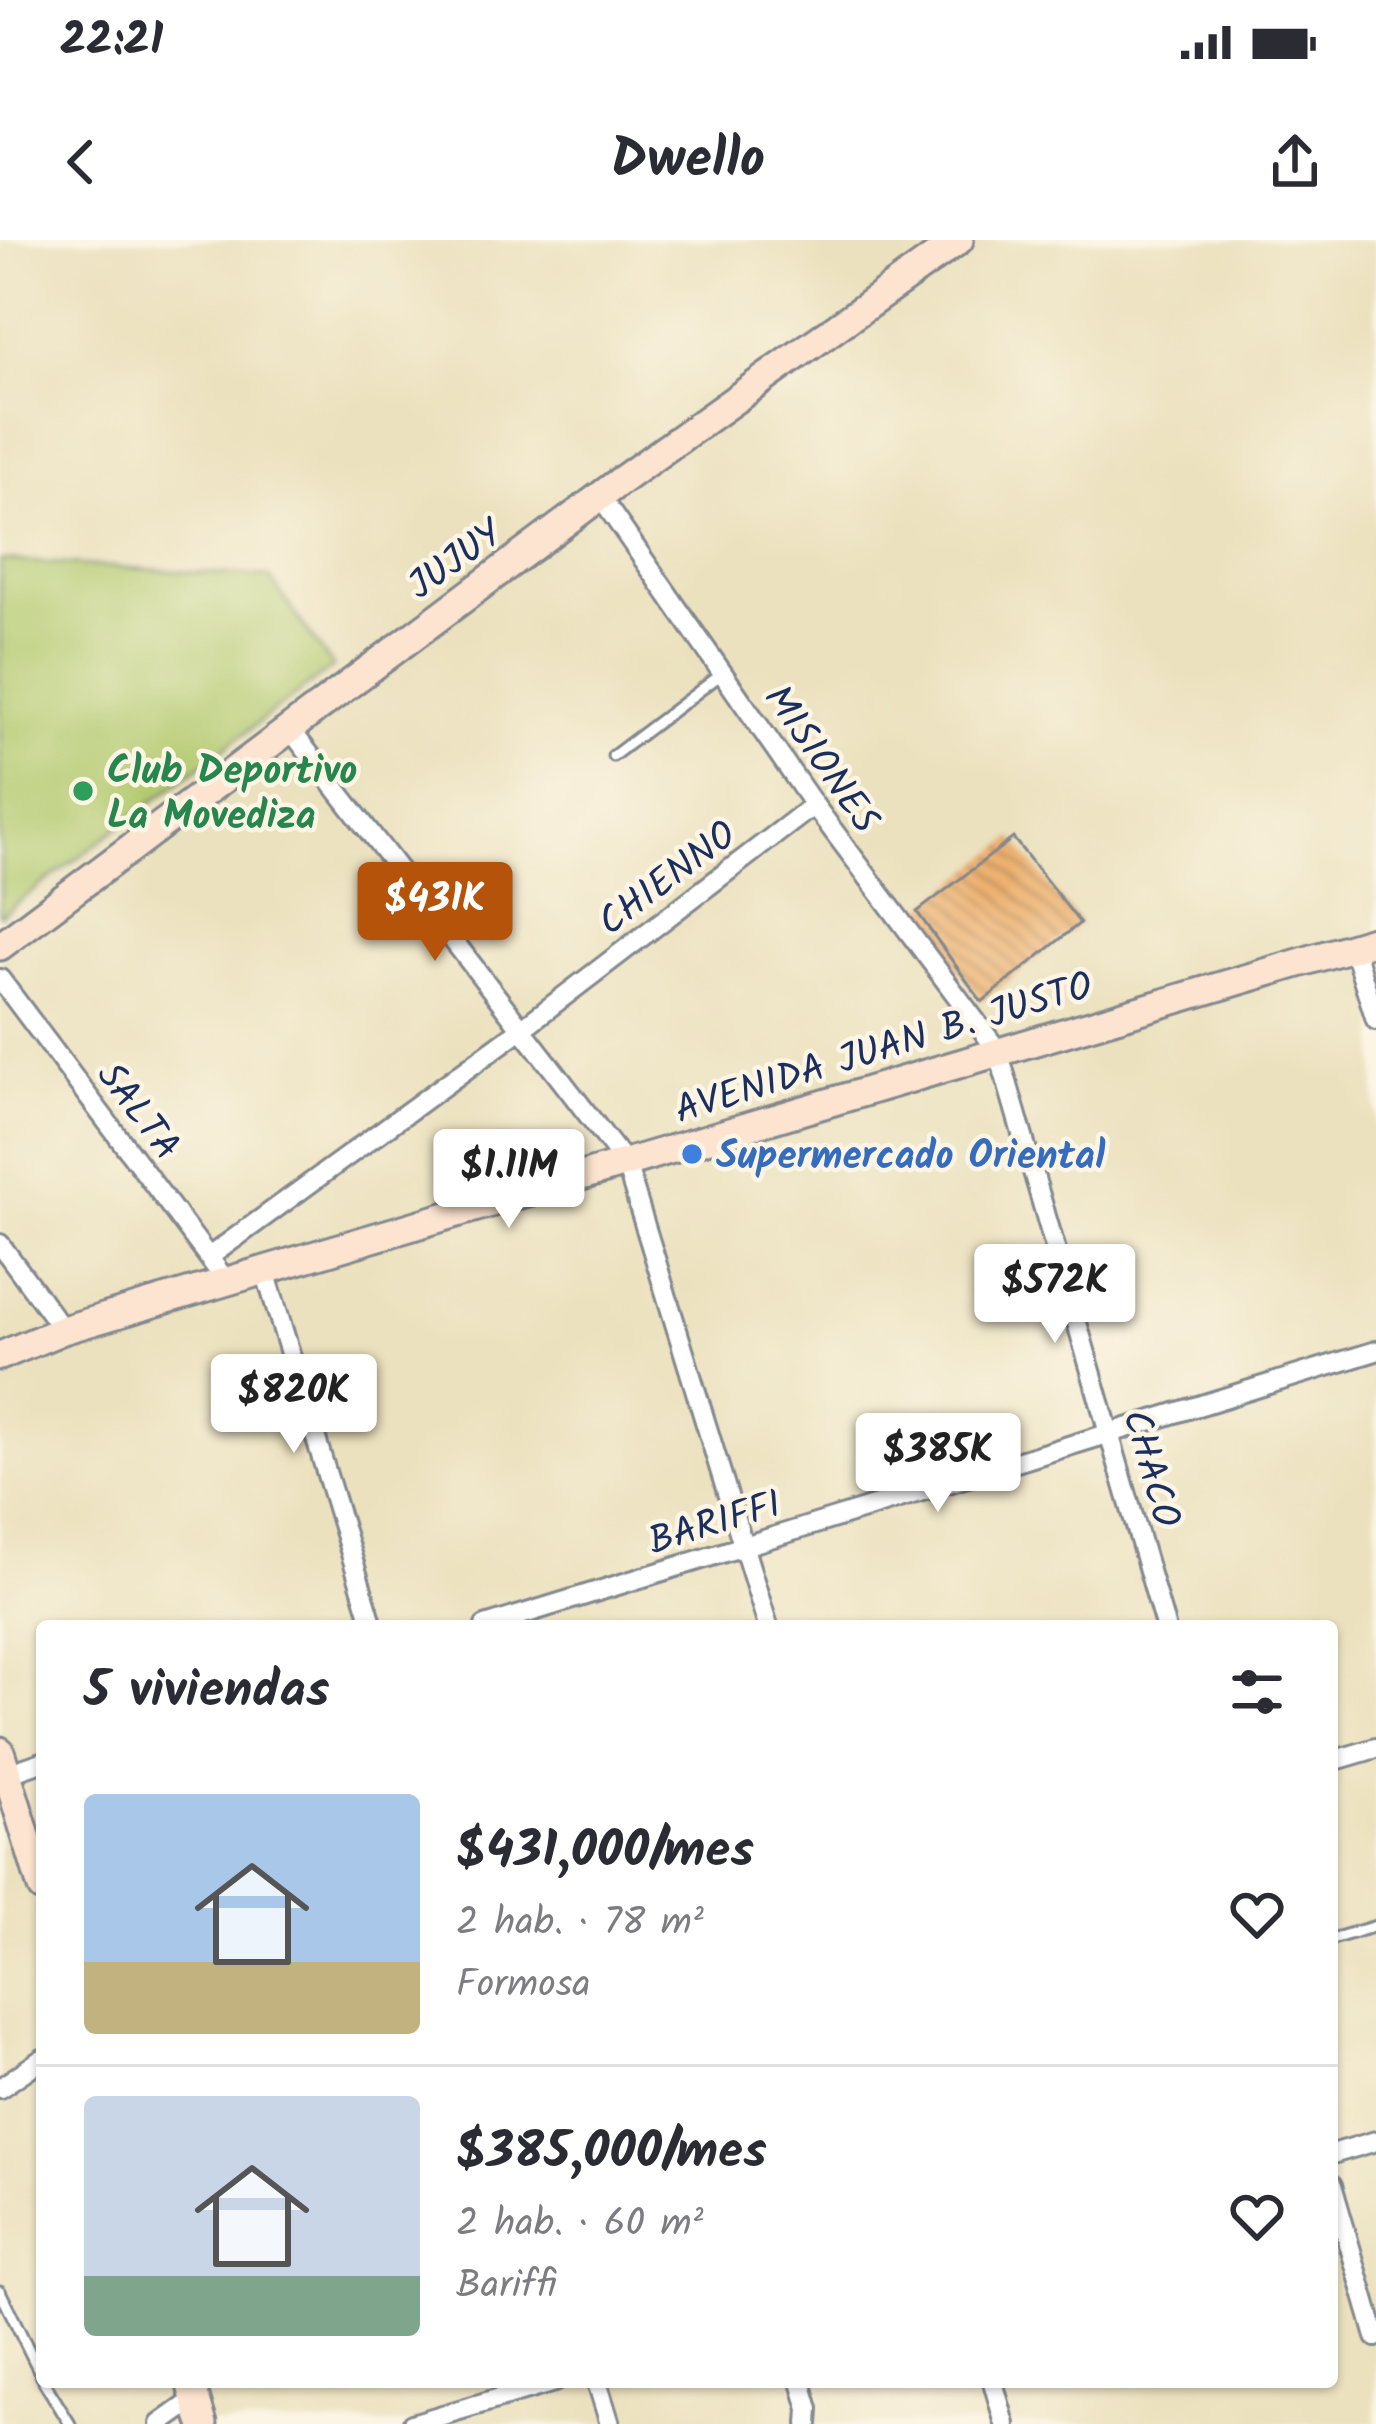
<!DOCTYPE html>
<html lang="es">
<meta charset="utf-8">
<style>
:root{--surface:#fff;--page:#f2f2f3;--text:#2b2b33;--muted:#7c7c81;--line:#e1e1e2;--accent:#b45309}
body{margin:0;font-family:Kalam,sans-serif;background:var(--page);color:var(--text);height:100vh;display:flex;flex-direction:column;font-size:45px;white-space:nowrap}
*{box-sizing:border-box;margin:0}
p{font-size:39px;color:var(--muted)}
.icon{flex:none;width:66px;height:66px;fill:none;stroke:currentColor;stroke-width:2;stroke-linecap:round;stroke-linejoin:round}
.map{position:relative;flex:1;overflow:hidden}
.drawer{position:absolute;left:36px;top:1380px;width:1302px;height:768px;display:flex;flex-direction:column;background:var(--surface);border-radius:12px;box-shadow:0 3px 9px #0004}
.drawer>*{flex:none}
.price{position:absolute;translate:-50% -102px;padding:0 27px;border-radius:12px;background:#fff;color:#222;font-size:39px;line-height:78px;filter:drop-shadow(0 3px 6px #0008)}
.price::after{content:'';position:absolute;left:50%;top:72px;width:36px;height:27px;margin-left:-18px;background:inherit;clip-path:polygon(0 0,100% 0,50% 100%)}
.price.active{background:var(--accent);color:#fff}
ul{padding:0;list-style:none}
li{display:flex;align-items:center;gap:36px;height:300px;padding:0 48px}
li+li{border-top:3px solid var(--line)}
li span{display:grid;place-items:center;flex:none;width:336px;height:240px;border-radius:12px;color:#555}
li>.icon{margin-inline-start:auto}
span .icon{width:144px;height:144px;fill:#fffc;stroke-width:1}
li b{font-size:51px}
h2{display:flex;justify-content:space-between;align-items:center;height:144px;padding:0 48px;font-size:51px}
.status{display:flex;justify-content:space-between;align-items:center;height:84px;padding:0 60px;background:var(--surface);direction:ltr}
.status svg{height:33px;fill:currentColor}
header{display:flex;justify-content:space-between;align-items:center;height:156px;padding:0 48px;background:var(--surface);font-size:54px;font-weight:600}
.map>svg:first-child{display:block}
.grass{fill:#b3ca6f;stroke:#677c66;stroke-width:3}
.building{fill:url(#building-back-hatch)}
.lines{fill:none;stroke-linecap:round;stroke-linejoin:round}
.lane-casing{stroke:#83888e;stroke-width:15}
.street-casing{stroke:#83888e;stroke-width:24}
.secondary-casing{stroke:#83888e;stroke-width:33}
.lane{stroke:#fff;stroke-width:9}
.street{stroke:#fff;stroke-width:18}
.secondary{stroke:#fde4d0;stroke-width:27}
.leisure-dot{fill:#2e9e5b;stroke:#fcf5e5;stroke-width:4.5}
.shop-dot{fill:#3f7fe0;stroke:#fcf5e5;stroke-width:4.5}
.labels{text-anchor:middle;stroke-width:9;stroke-linejoin:round;paint-order:stroke}
.street-label{font-size:39px;fill:#1b2f5e;stroke:#fcf5e5}
.leisure-label{font-size:39px;font-weight:bold;fill:#27864d;stroke:#fcf5e5;text-anchor:start}
.shop-label{font-size:39px;font-weight:bold;fill:#366cbe;stroke:#fcf5e5;text-anchor:start}
</style>
<div class="status"><b>22:21</b><svg viewBox="0 0 49 12"><path d="M0 12V9h3v3zM5 12V6h3v6zM10 12V3h3v9zM15 12V0h3v12zM26 1h20v11H26zM47 4h2v5h-2z"/></svg></div>
<header><svg class="icon" aria-label="back" viewBox="0 0 24 24"><path d="M15 5l-7 7 7 7"/></svg>Dwello<svg class="icon" aria-label="share" viewBox="0 0 24 24"><path d="M12 15V3M7 8l5-5 5 5M5 13v7h14v-7"/></svg></header>
<div class="map">
<svg width="1376" height="2184" viewBox="0 0 1376 2184">
<defs>
<pattern id="building-back-hatch" width="6" height="6" patternUnits="userSpaceOnUse" patternTransform="scale(3)"><rect width="6" height="6" fill="#edb16f"/><path d="M-1 5l2 2M0 0l6 6M5-1l2 2" fill="none" stroke="#bf905e"/></pattern>
</defs>
<rect width="100%" height="100%" fill="#fcf5e5"/>
<filter id="ink" filterUnits="userSpaceOnUse"><feTurbulence type="fractalNoise" baseFrequency=".00833" numOctaves="2"/><feDisplacementMap in="SourceGraphic" scale="24" xChannelSelector="R" yChannelSelector="G"/><feConvolveMatrix kernelMatrix="1 2 1 2 8 2 1 2 1" color-interpolation-filters="sRGB"/></filter>
<filter id="wash" filterUnits="userSpaceOnUse"><feTurbulence type="fractalNoise" baseFrequency=".004" numOctaves="4" result="noise"/><feDisplacementMap in="SourceGraphic" scale="48" xChannelSelector="R" yChannelSelector="G"/><feGaussianBlur stdDeviation="2.7" result="paint"/><feColorMatrix in="noise" values="0 0 0 0 0 0 0 0 0 0 0 0 0 0 0 0 0 1.4 0 .05"/><feComposite in="paint" operator="in"/></filter>
<g filter="url(#wash)">
<rect width="100%" height="100%" fill="#ebe1be"/>
<polygon class="grass" points="0,320 269,337 333,427 0,676"/>
<g id="blocks">
<polygon class="building" points="1013,598 1080,683 982,762 917,672"/>
</g>
</g>
<g filter="url(#ink)">
<use href="#blocks" fill-opacity="0" stroke="#83888e" stroke-width="3"/>
<g class="lines">
<defs>
<g id="lane">
<polyline points="613,516 723,433"/>
<polyline points="1332,1699 1376,1686"/>
<polyline points="0,2051 42,2137"/>
<polyline points="44,2142 70,2184"/>
</g>
<g id="street">
<polyline points="601,258 814,565 998,811 1165,1386"/>
<polyline points="290,489 626,924 768,1386"/>
<polyline points="1353,707 1376,780"/>
<polyline points="0,739 227,1042"/>
<polyline points="0,1004 63,1090"/>
<polyline points="209,1017 520,790 814,565"/>
<polyline points="265,1031 373,1386"/>
<polyline points="485,1386 1376,1111"/>
<polyline points="1332,1521 1376,1508"/>
<polyline points="1,1536 42,1522"/>
<polyline points="0,1848 42,1819"/>
<polyline points="1332,1914 1376,1901"/>
<polyline points="1332,1945 1376,2097"/>
<polyline points="597,2142 610,2184"/>
<polyline points="801,2142 809,2169 808,2184"/>
<polyline points="993,2142 1005,2184"/>
<polyline points="160,2184 195,2159"/>
<polyline points="412,2184 554,2142"/>
</g>
<g id="secondary">
<polyline points="0,706 619,242 959,0"/>
<polyline points="0,1116 63,1090 1376,700"/>
<polyline points="0,1511 42,1648"/>
<polyline points="190,2142 203,2184"/>
</g>
</defs>
<use href="#lane" class="lane-casing"/>
<use href="#street" class="street-casing"/>
<use href="#secondary" class="secondary-casing"/>
<use href="#lane" class="lane"/>
<use href="#street" class="street"/>
<use href="#secondary" class="secondary"/>
</g>
</g>
<circle class="leisure-dot" cx="83" cy="551" r="12"/>
<circle class="shop-dot" cx="692" cy="914" r="12"/>
<g class="labels">
<g class="street-label">
<text transform="translate(454 318) rotate(-36)" y="14">JUJUY</text>
<text transform="translate(823 518) rotate(55)" y="14">MISIONES</text>
<text transform="translate(666 637) rotate(-37)" y="14">CHIENNO</text>
<text transform="translate(883 806) rotate(-17)" y="14">AVENIDA JUAN B. JUSTO</text>
<text transform="translate(140 870) rotate(53)" y="14">SALTA</text>
<text transform="translate(1153 1228) rotate(74)" y="14">CHACO</text>
<text transform="translate(714 1281) rotate(-17)" y="14">BARIFFI</text>
</g>
<g class="leisure-label">
<text x="107" y="543">Club Deportivo<tspan x="107" dy="45">La Movediza</tspan></text>
</g>
<g class="shop-label">
<text x="716" y="928">Supermercado Oriental</text>
</g>
</g>
</svg>
<b class="price active" style="left:435px;top:724px">$431K</b>
<b class="price" style="left:509px;top:991px">$1.11M</b>
<b class="price" style="left:1055px;top:1106px">$572K</b>
<b class="price" style="left:294px;top:1216px">$820K</b>
<b class="price" style="left:938px;top:1275px">$385K</b>
<section class="drawer">
<h2>5 viviendas<svg class="icon" aria-label="filters" viewBox="0 0 24 24"><path d="M4 7h16M4 17h16"/><circle cx="9" cy="7" r="2"/><circle cx="15" cy="17" r="2"/></svg></h2>
<ul>
<li><span style="background:linear-gradient(#a9c7e8 70%,#c2b280 0)"><svg class="icon" aria-label="home" viewBox="0 0 24 24"><path d="M3 11l9-7 9 7M6 9v11h12V9"/></svg></span><div><b>$431,000/mes</b><p>2 hab. · 78 m²</p><p>Formosa</p></div><svg class="icon" aria-label="heart" viewBox="0 0 24 24"><path d="M12 20l-8-8c-3-5 5-10 8-4 3-6 11-1 8 4z"/></svg></li>
<li><span style="background:linear-gradient(#c9d6e8 75%,#7fa58c 0)"><svg class="icon" aria-label="home" viewBox="0 0 24 24"><path d="M3 11l9-7 9 7M6 9v11h12V9"/></svg></span><div><b>$385,000/mes</b><p>2 hab. · 60 m²</p><p>Bariffi</p></div><svg class="icon" aria-label="heart" viewBox="0 0 24 24"><path d="M12 20l-8-8c-3-5 5-10 8-4 3-6 11-1 8 4z"/></svg></li>
</ul>
</section>
</div>
